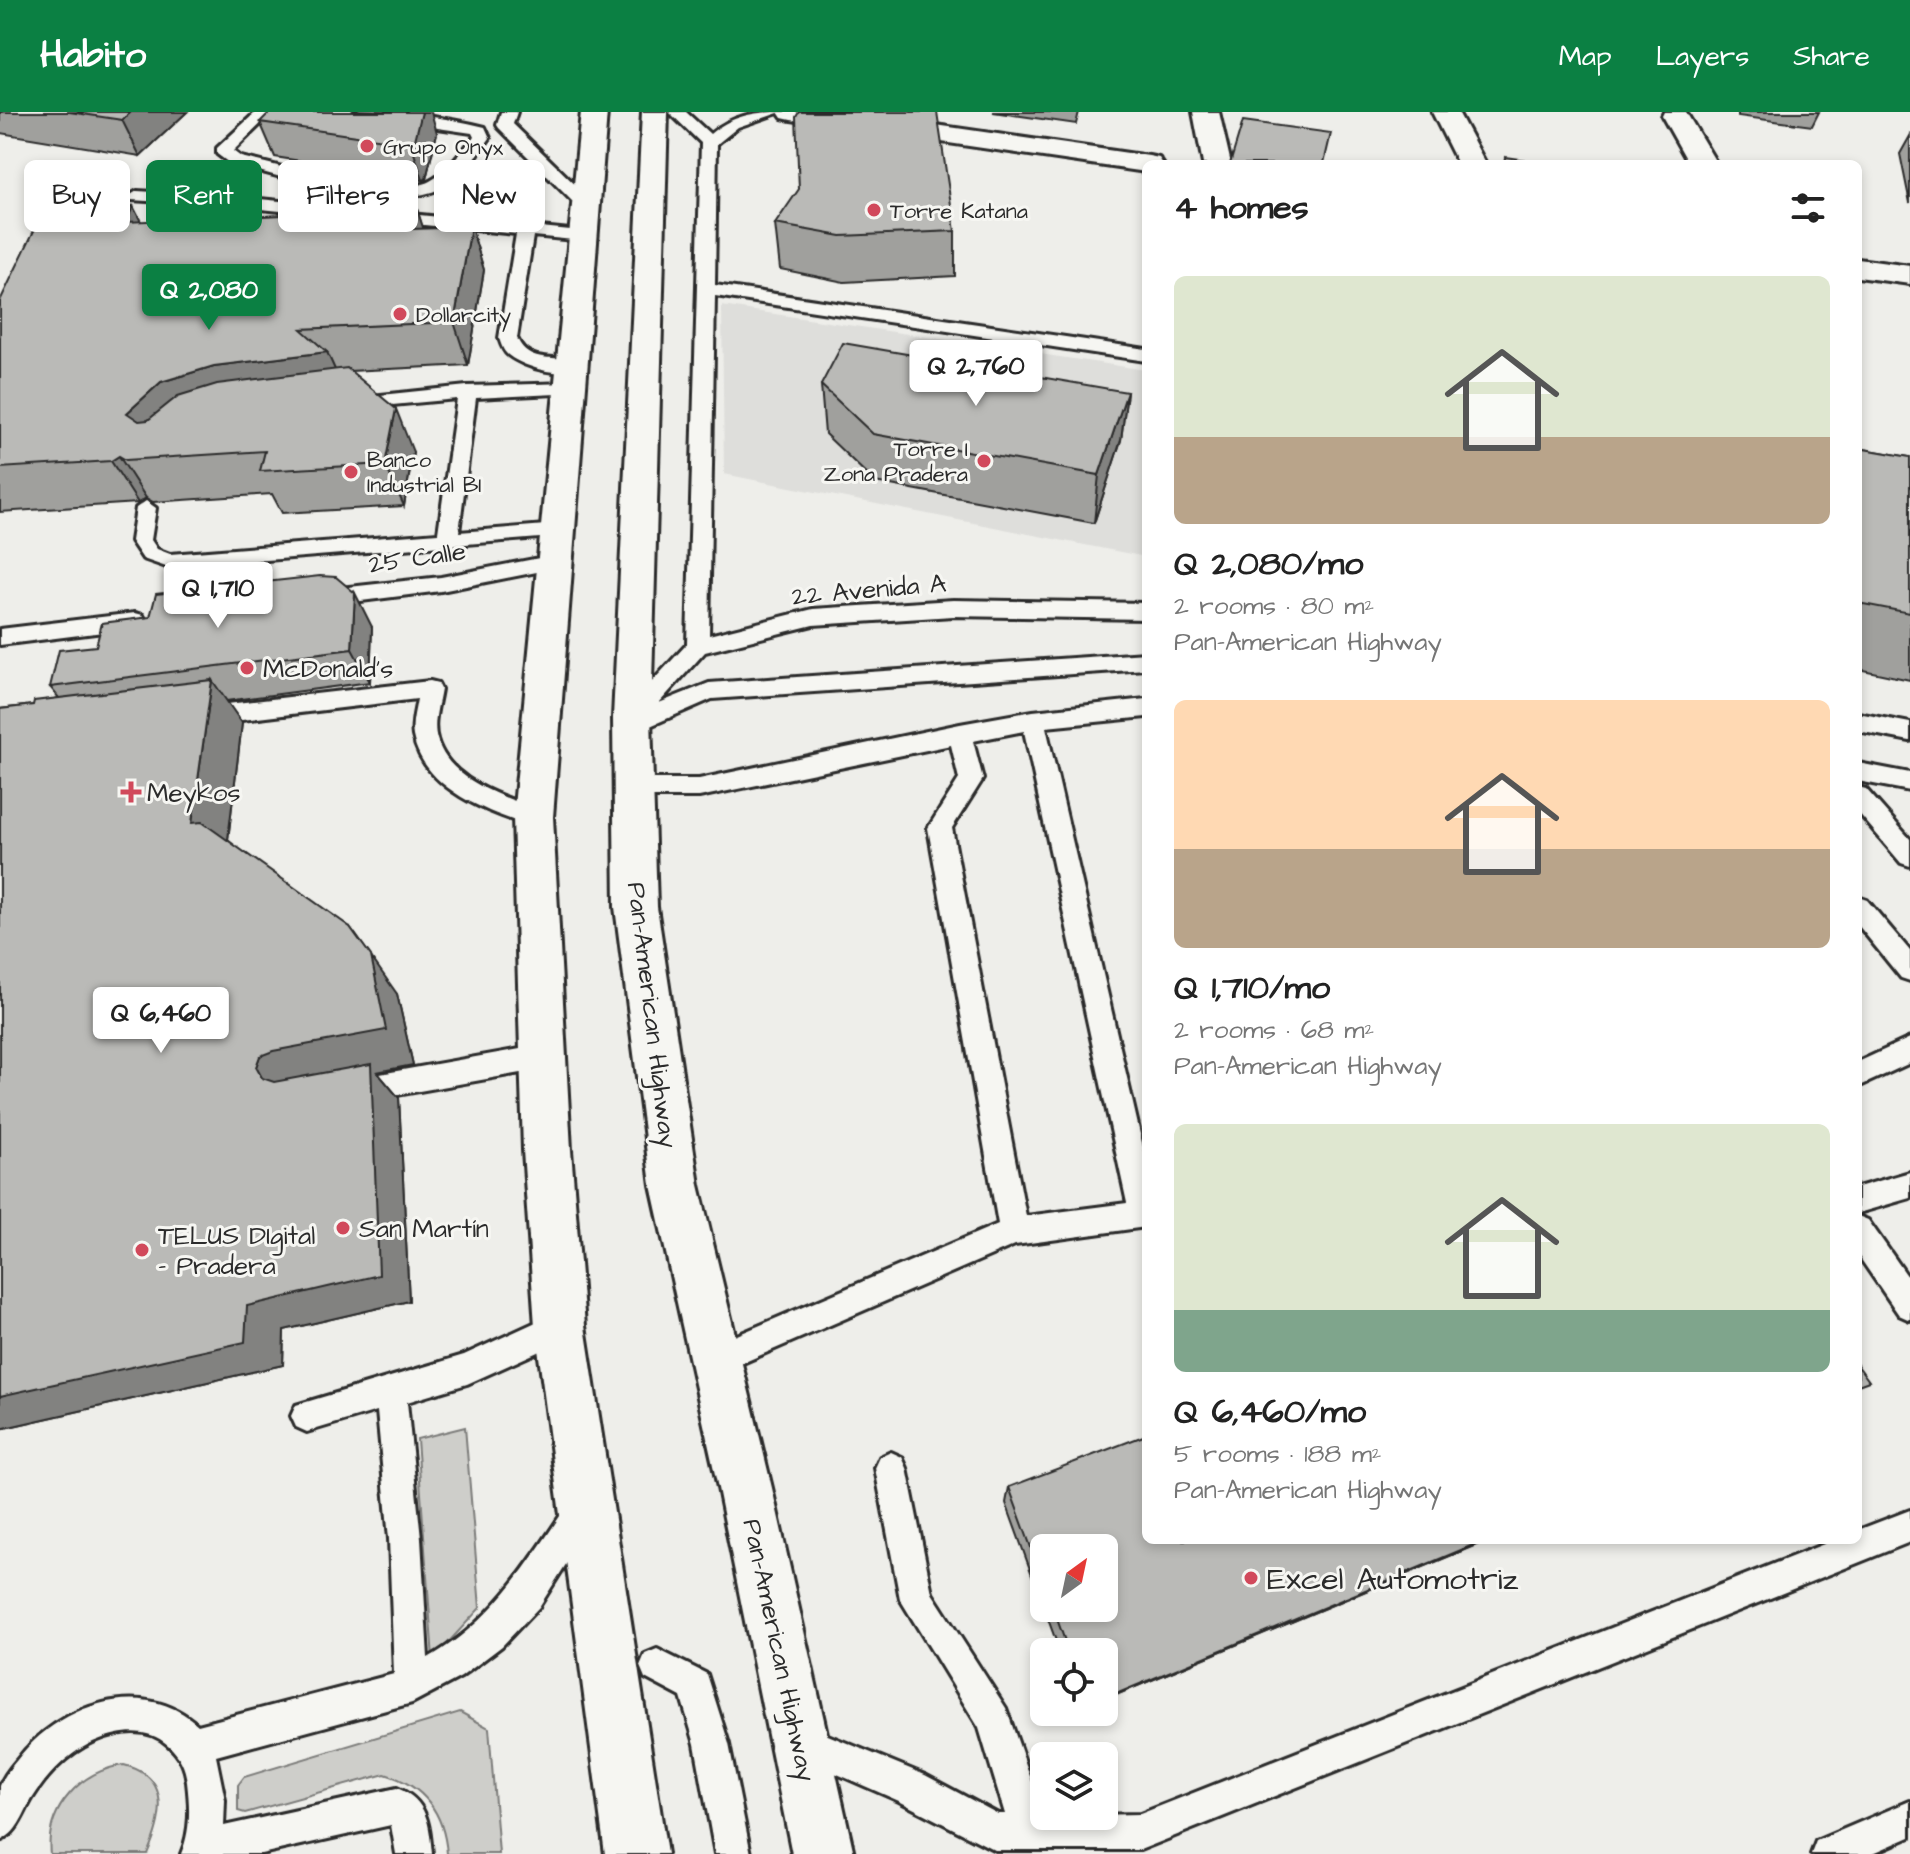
<!DOCTYPE html>
<meta charset="utf-8">
<style>
:root{--surface:#fff;--page:#f2f2f2;--text:#222;--muted:#767676;--accent:#0b8043}
body{margin:0;font-family:"Architects Daughter",sans-serif;background:var(--page);color:var(--text);height:100vh;display:flex;flex-direction:column;font-size:30px;white-space:nowrap}
*{box-sizing:border-box;margin:0}
p{font-size:26px;color:var(--muted)}
.icon{flex:none;width:44px;height:44px;fill:none;stroke:currentColor;stroke-width:2;stroke-linecap:round;stroke-linejoin:round}
.map{position:relative;flex:1;overflow:hidden}
.details{position:absolute;left:1142px;top:48px;width:720px;height:1384px;display:flex;flex-direction:column;background:var(--surface);border-radius:12px;box-shadow:0 4px 12px #0003}
.details>*{flex:none}
.top-card{position:absolute;left:24px;top:48px;width:760px;height:72px;display:flex;gap:16px}
.needle{width:52px;rotate:33deg}
.controls{position:absolute;left:1030px;top:1422px;display:grid;gap:16px}
.controls a{display:grid;place-items:center;width:88px;height:88px;border-radius:12px;background:var(--surface);box-shadow:0 4px 12px #0003;font-size:40px}
.price{position:absolute;translate:-50% -68px;padding:0 18px;border-radius:8px;background:#fff;color:#222;font-size:26px;line-height:52px;filter:drop-shadow(0 2px 4px #0008)}
.price::after{content:'';position:absolute;left:50%;top:48px;width:24px;height:18px;margin-left:-12px;background:inherit;clip-path:polygon(0 0,100% 0,50% 100%)}
.price.selected{background:var(--accent);color:#fff}
ul{padding:0;list-style:none}
li{display:grid;align-content:center;gap:16px;height:424px;padding:0 32px}
li span{display:grid;place-items:center;height:248px;border-radius:12px;color:#555}
li>.icon{margin-inline-start:auto}
span .icon{width:144px;height:144px;fill:#fffc;stroke-width:1}
li b{font-size:34px}
h2{display:flex;justify-content:space-between;align-items:center;height:96px;padding:0 32px;font-size:34px}
.pill{padding:0 28px;border-radius:12px;background:var(--surface);box-shadow:0 4px 12px #0003;font-size:28px;line-height:72px}
.pill.selected{background:var(--accent);color:#fff}
header{display:flex;align-items:center;gap:48px;box-sizing:border-box;height:112px;padding:0 40px;background:var(--accent);color:#fff}
header strong{font-size:38px}
nav{display:flex;gap:44px;margin-inline-start:auto;font-size:28px}
.map>svg:first-child{display:block}
.built{fill:#dededb}
.green{fill:#cececa;stroke:#7c7c7a;stroke-width:2}
.lines{fill:none;stroke-linecap:round;stroke-linejoin:round}
.service-casing{stroke:#2b2b2b;stroke-width:6}
.minor-casing{stroke:#2b2b2b;stroke-width:6}
.trunk-casing{stroke:#2b2b2b;stroke-width:6}
.service{fill:#f6f6f2;fill-rule:evenodd}
.minor{fill:#f6f6f2;fill-rule:evenodd}
.trunk{fill:#f6f6f2;fill-rule:evenodd}
.wall{fill:#a0a09d;stroke:#2b2b2b;stroke-width:2}
.shaded-wall{fill:#828280;stroke:#2b2b2b;stroke-width:2}
.building{fill:#babab7;stroke:#2b2b2b;stroke-width:2}
.poi-dot{fill:#d1495b;stroke:#f6f6f2;stroke-width:3}
.labels{text-anchor:middle;stroke-width:6;stroke-linejoin:round;paint-order:stroke}
.far-poi-label{font-size:22px;fill:#2b2b2b;stroke:#f6f6f2;text-anchor:start}
.street-label{font-size:26px;fill:#2b2b2b;stroke:#f6f6f2}
.poi-label{font-size:26px;fill:#2b2b2b;stroke:#f6f6f2;text-anchor:start}
.near-poi-label{font-size:32px;fill:#2b2b2b;stroke:#f6f6f2;text-anchor:start}
</style>
<header>
<strong>Habito</strong>
<nav><a>Map</a><a>Layers</a><a>Share</a></nav>
</header>
<div class="map">
<svg width="1910" height="1742" viewBox="0 0 1910 1742">
<rect width="100%" height="100%" fill="#eeeeea"/>
<filter id="ink" filterUnits="userSpaceOnUse"><feTurbulence type="fractalNoise" baseFrequency=".0125" numOctaves="2"/><feDisplacementMap in="SourceGraphic" scale="16" xChannelSelector="R" yChannelSelector="G"/><feConvolveMatrix kernelMatrix="1 2 1 2 8 2 1 2 1" color-interpolation-filters="sRGB"/></filter>
<g filter="url(#ink)">
<polygon class="built" points="722,194 1146,258 1146,445 724,362"/>
<g class="green">
<polygon points="465,1315 480,1496 433,1547 417,1327"/>
<path d="M460,1600L489,1616L499,1742H447C444,1701 425,1674 385,1662L245,1701L238,1699V1673L244,1665Z"/>
<path d="M124,1653C172,1665 163,1706 147,1742H50C45,1697 81,1658 124,1653Z"/>
</g>
<g class="lines">
<defs>
<g id="service">
<path d="M256,0H273L233,39L241,45C281,54 395,88 430,69C447,60 461,40 474,25L472,21L362,5L354,0C398,0 442,4 485,15L490,26C477,44 458,70 437,78C387,99 282,65 229,51L217,42V36Z"/>
<polygon points="501,0 517,0 513,12 594,91 596,95 594,99 582,99 499,16 497,13"/>
<path d="M669,0H686L710,22C732,4 753,0 781,0L738,15L717,32L715,173L1146,237V249L715,184L709,523L813,497L953,488L1146,491V507L953,504L813,513L705,540L659,591L709,571L1146,541V557L712,587L641,618L633,621L625,618L621,606L624,600L687,532L701,31Z"/>
<path d="M137,79L241,85L590,120L593,124L584,129L533,124L517,226C530,257 565,238 581,254C567,269 523,255 508,243C503,239 501,232 499,226L516,122L241,95L131,88L129,84Z"/>
<polygon points="570,271 577,273 580,277 577,281 476,286 459,420 558,412 565,414 568,419 565,424 169,456 143,447 131,429 136,396 146,389 156,396 151,428 157,437 170,442 438,421 457,287 349,297 342,295 339,291 342,287 467,274"/>
<polygon points="555,443 562,445 566,450 562,455 441,479 321,494 313,491 310,486 313,481 321,478 441,465"/>
<polygon points="135,501 143,503 146,509 143,515 0,533 0,517"/>
<path d="M430,569L438,571L441,577C439,592 432,611 437,627C449,669 505,686 542,698L545,705L542,712L533,715C488,700 424,678 413,624C411,612 415,599 417,587L200,613L192,610L189,604L192,598L200,595Z"/>
<path d="M1146,587V605L1046,615L1146,1048V1115L1015,1133L715,1263L704,1259L700,1248L704,1237L998,1112L928,716L959,667L951,633L699,685H634L626,683L622,676L626,669L634,667H699L960,612L1033,599ZM1024,619L1127,1091L1026,1104L952,716L983,667L973,629Z"/>
<polygon points="1858,601 1910,611 1910,629 1858,619"/>
<polygon points="1858,651 1910,661 1910,679 1858,669"/>
<polygon points="1858,675 1866,677 1910,727 1910,754 1901,751 1858,700"/>
<polygon points="1858,785 1867,788 1910,839 1910,869 1901,866 1858,813"/>
<polygon points="1910,926 1910,951 1858,975 1858,950"/>
<polygon points="543,933 553,937 556,945 553,953 543,957 352,991 342,988 338,979 342,970 352,967"/>
<polygon points="1910,1060 1910,1086 1858,1101 1858,1075"/>
<polygon points="1858,1104 1868,1108 1910,1168 1910,1208 1899,1203 1858,1143"/>
<path d="M560,1199L571,1203L575,1214L571,1225L467,1272L407,1290L421,1427L428,1546C493,1510 530,1449 570,1389L581,1384L592,1389L597,1400L592,1411L539,1495L502,1534L461,1565L412,1591L216,1644L225,1688L224,1714L397,1676C428,1689 429,1712 432,1742H396L391,1713L261,1742H181C191,1718 190,1695 187,1670C185,1654 180,1644 168,1633C154,1620 135,1618 117,1622C80,1630 52,1655 32,1687C22,1704 18,1721 0,1729C0,1713 0,1689 0,1674C3,1665 11,1655 17,1648C58,1593 143,1563 198,1613L394,1562L389,1427L377,1299L307,1320L296,1315L291,1304L296,1293L464,1243Z"/>
<polygon points="891,1340 902,1345 907,1356 932,1481 1006,1596 1044,1704 1140,1702 1834,1428 1858,1428 1858,1418 1910,1398 1910,1430 1140,1738 995,1738 899,1689 789,1641 784,1629 789,1617 801,1612 925,1663 998,1702 1005,1702 979,1616 900,1487 875,1356 880,1345"/>
<polygon points="657,1537 707,1562 729,1632 751,1742 715,1742 695,1632 681,1585 645,1566 640,1554 645,1542"/>
<polygon points="1910,1689 1910,1725 1871,1742 1811,1742 1816,1729"/>
</g>
<g id="minor">
<polygon points="778,0 846,0 1149,44 1159,46 1163,52 1146,52 1146,60 791,8 782,6"/>
<polygon points="1193,0 1219,0 1231,52 1203,52"/>
<polygon points="1432,0 1458,0 1486,52 1458,52"/>
<polygon points="1664,0 1686,0 1717,52 1689,52 1662,4"/>
<polygon points="1858,147 1910,154 1910,172 1858,165"/>
</g>
<g id="trunk">
<polygon points="581,0 607,0 553,705 571,1038 585,1214 667,1742 605,1742 535,1214 523,1038 513,705"/>
<polygon points="642,0 668,0 651,606 657,795 699,1073 772,1376 854,1742 792,1742 718,1376 651,1073 615,795 613,606"/>
</g>
</defs>
<use href="#service" class="service-casing"/>
<use href="#minor" class="minor-casing"/>
<use href="#trunk" class="trunk-casing"/>
<use href="#service" class="service"/>
<use href="#minor" class="minor"/>
<use href="#trunk" class="trunk"/>
</g>
<g class="wall">
<polygon points="0,0 187,0 140,44 0,21"/>
<polygon points="993,0 1079,0 1076,12"/>
<polygon points="1738,0 1819,0 1812,14 1738,4"/>
<polygon points="260,10 437,21 426,67 423,68 275,45"/>
<polygon points="1910,24 1910,91 1900,42"/>
<polygon points="417,97 423,117 471,115 484,158 468,253 350,259 413,340 404,394 282,401 272,382 153,390 146,386 138,391 0,400 0,189 141,110"/>
<polygon points="775,112 955,119 955,164 844,170 780,157"/>
<polygon points="821,273 1127,280 1121,328 1094,411 875,370 825,322"/>
<polygon points="1858,336 1910,345 1910,568 1858,557"/>
<polygon points="372,515 370,570 226,589 242,611 228,728 397,882 413,953 377,960 399,986 409,1189 284,1218 283,1253 0,1317 0,597 33,593 59,586 50,575"/>
<polygon points="1009,1375 1146,1428 1488,1428 1104,1588 1104,1540 1060,1540 1044,1496 1104,1496 1044,1436 1044,1496 1006,1391"/>
</g>
<g class="shaded-wall">
<polygon points="131,0 187,0 140,44 122,8"/>
<polygon points="422,0 431,0 437,21 426,67 423,68 411,32"/>
<polygon points="133,94 155,137 126,110"/>
<polygon points="417,97 431,140 413,117"/>
<polygon points="471,115 484,158 468,253 454,210"/>
<polygon points="327,240 346,282 153,343 127,301 161,270 214,254"/>
<polygon points="1127,280 1121,328 1094,411 1099,363"/>
<polygon points="396,297 413,340 404,394 385,352"/>
<polygon points="119,344 146,386 138,391 111,349"/>
<polygon points="355,481 372,515 370,570 352,537"/>
<polygon points="212,568 242,611 225,752 192,711"/>
<polygon points="350,815 397,882 413,953 377,960 399,986 409,1189 284,1218 283,1253 0,1317 0,1284 247,1194 262,966 256,955 260,944"/>
<polygon points="1485,1428 1488,1428 1104,1588 1104,1587"/>
</g>
<g class="building">
<polygon points="69,0 131,0 122,8"/>
<polygon points="270,0 422,0 414,32 411,32 260,10"/>
<polygon points="799,0 937,0 955,119 841,124 775,112 799,77 796,5"/>
<polygon points="1243,9 1331,21 1324,51 1328,52 1230,52"/>
<polygon points="1505,45 1553,52 1504,52"/>
<polygon points="133,94 126,110 417,97 413,117 471,115 454,210 301,217 327,240 214,254 161,270 127,301 139,309 148,308 178,284 217,272 347,256 396,297 385,352 260,359 265,339 126,348 119,344 111,349 0,356 0,189 44,98"/>
<polygon points="843,231 1127,280 1099,363 873,322 821,273"/>
<polygon points="1858,336 1910,345 1910,501 1858,491"/>
<polygon points="320,464 336,465 355,481 352,537 50,575 59,538 96,534 102,511 150,505 156,482"/>
<polygon points="212,568 192,711 202,710 350,815 371,844 386,918 273,939 260,944 256,955 262,966 274,970 371,952 379,1163 247,1194 245,1230 0,1284 0,597 33,593 34,589"/>
<polygon points="1858,1254 1869,1269 1858,1273"/>
<polygon points="1146,1323 1146,1428 1485,1428 1104,1587 1104,1540 1069,1540 1053,1496 1104,1496 1104,1436 1044,1436 1044,1471 1009,1375"/>
</g>
</g>
<g class="poi-dot">
<circle cx="367" cy="34" r="8"/>
<circle cx="874" cy="98" r="8"/>
<circle cx="400" cy="202" r="8"/>
<circle cx="984" cy="349" r="8"/>
<circle cx="351" cy="360" r="8"/>
<circle cx="247" cy="556" r="8"/>
<path d="M127 668h8v8h8v8h-8v8h-8v-8h-8v-8h8z"/>
<circle cx="343" cy="1116" r="8"/>
<circle cx="142" cy="1138" r="8"/>
<circle cx="1251" cy="1466" r="8"/>
</g>
<g class="labels">
<g class="far-poi-label">
<text x="383" y="42">Grupo Onyx</text>
<text x="890" y="106">Torre Katana</text>
<text x="416" y="210">Dollarcity</text>
<text x="968" y="344" text-anchor="end">Torre I<tspan x="968" dy="25">Zona Pradera</tspan></text>
<text x="367" y="355">Banco<tspan x="367" dy="25">Industrial BI</tspan></text>
</g>
<g class="street-label">
<text transform="translate(417 445) rotate(-8)" y="9">25 Calle</text>
<text transform="translate(869 477) rotate(-5)" y="9">22 Avenida A</text>
<text transform="translate(653 903) rotate(83)" y="9">Pan-American Highway</text>
<text transform="translate(780 1538) rotate(78)" y="9">Pan-American Highway</text>
</g>
<g class="poi-label">
<text x="263" y="565">McDonald's</text>
<text x="147" y="689">Meykos</text>
<text x="359" y="1125">San Martín</text>
<text x="158" y="1132">TELUS DIgital<tspan x="158" dy="30">- Pradera</tspan></text>
</g>
<g class="near-poi-label">
<text x="1267" y="1477">Excel Automotriz</text>
</g>
</g>
</svg>
<div class="controls">
<a><svg class="needle" viewBox="-14 -14 28 28"><path d="M0-13l5 13h-10z" fill="#e53935"/><path d="M0 13l5-13h-10z" fill="#767676"/></svg></a>
<a><svg class="icon" aria-label="locate" viewBox="0 0 24 24"><circle cx="12" cy="12" r="6"/><path d="M12 2v4M12 18v4M2 12h4M18 12h4"/></svg></a>
<a><svg class="icon" aria-label="layers" viewBox="0 0 24 24"><path d="M12 4l9 5-9 5-9-5zM3 14l9 5 9-5"/></svg></a>
</div>
<b class="price selected" style="left:209px;top:220px">Q 2,080</b>
<b class="price" style="left:976px;top:296px">Q 2,760</b>
<b class="price" style="left:218px;top:518px">Q 1,710</b>
<b class="price" style="left:161px;top:943px">Q 6,460</b>
<div class="top-card">
<a class="pill">Buy</a>
<a class="pill selected">Rent</a>
<a class="pill">Filters</a>
<a class="pill">New</a>
</div>
<section class="details">
<h2>4 homes<svg class="icon" aria-label="filters" viewBox="0 0 24 24"><path d="M4 7h16M4 17h16"/><circle cx="9" cy="7" r="2"/><circle cx="15" cy="17" r="2"/></svg></h2>
<ul>
<li><span style="background:linear-gradient(#dfe7d0 65%,#b9a48a 0)"><svg class="icon" aria-label="home" viewBox="0 0 24 24"><path d="M3 11l9-7 9 7M6 9v11h12V9"/></svg></span><div><b>Q 2,080/mo</b><p>2 rooms · 80 m²</p><p>Pan-American Highway</p></div></li>
<li><span style="background:linear-gradient(#ffd9b3 60%,#b9a48a 0)"><svg class="icon" aria-label="home" viewBox="0 0 24 24"><path d="M3 11l9-7 9 7M6 9v11h12V9"/></svg></span><div><b>Q 1,710/mo</b><p>2 rooms · 68 m²</p><p>Pan-American Highway</p></div></li>
<li><span style="background:linear-gradient(#dfe7d0 75%,#7fa58c 0)"><svg class="icon" aria-label="home" viewBox="0 0 24 24"><path d="M3 11l9-7 9 7M6 9v11h12V9"/></svg></span><div><b>Q 6,460/mo</b><p>5 rooms · 188 m²</p><p>Pan-American Highway</p></div></li>
</ul>
</section>
</div>
